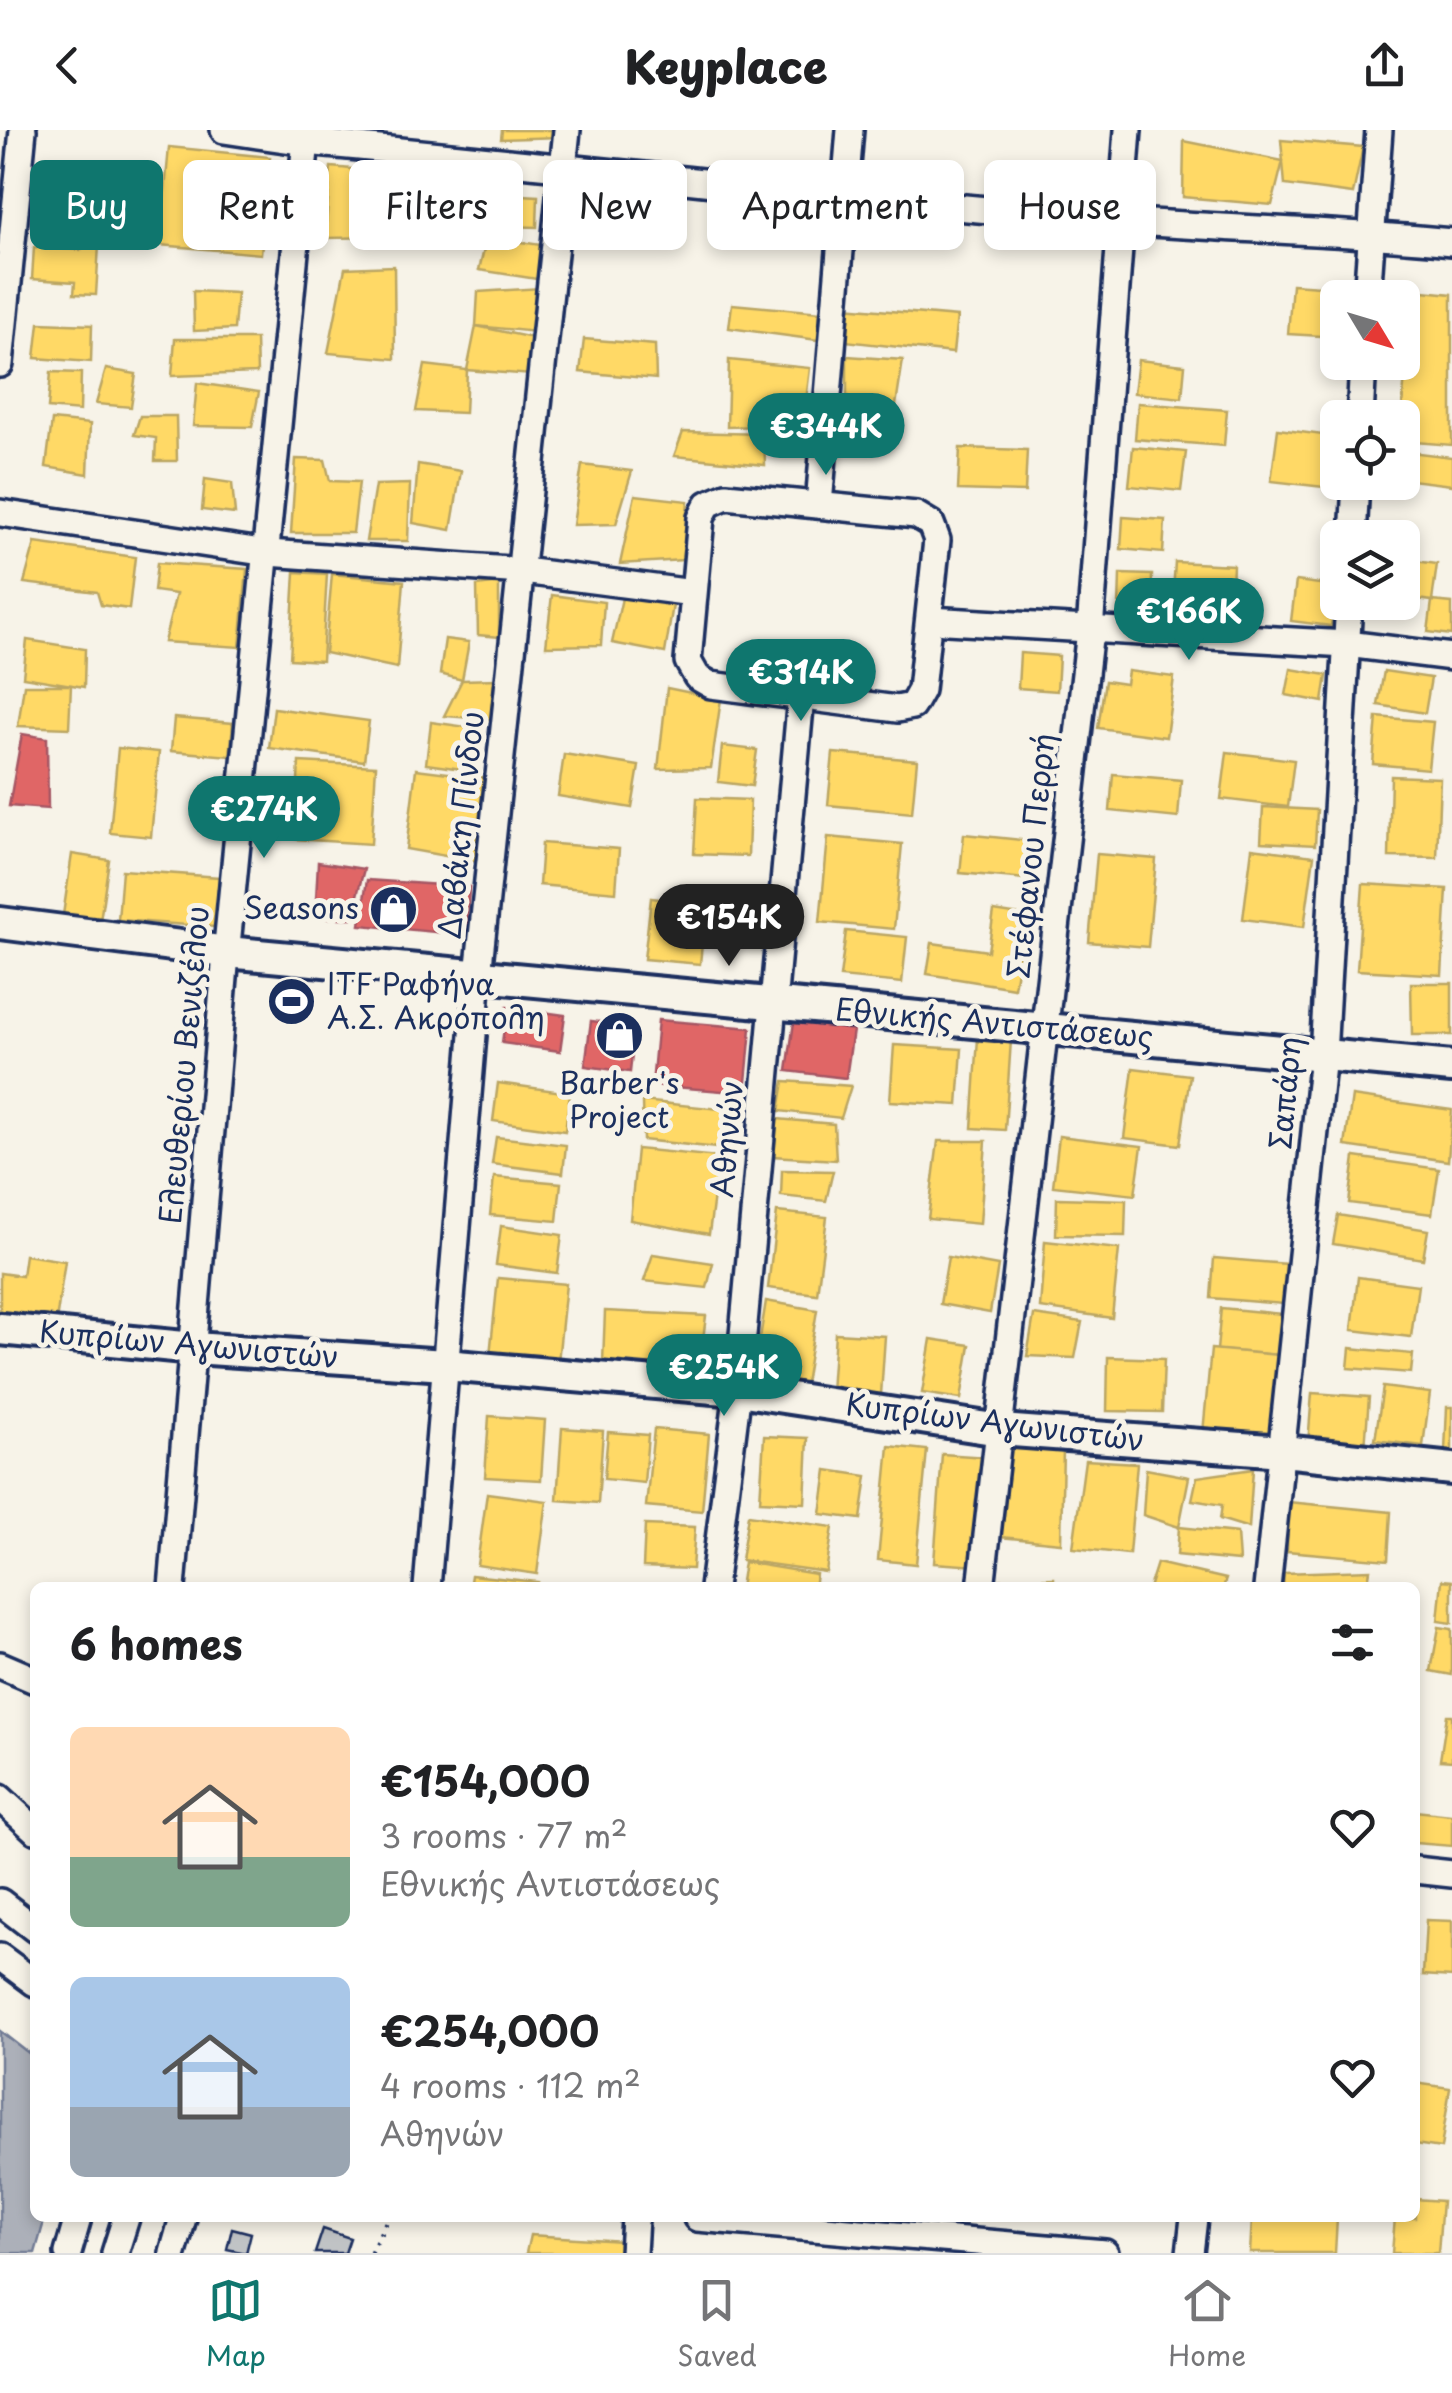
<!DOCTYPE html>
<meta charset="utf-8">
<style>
:root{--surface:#fff;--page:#f6f6f6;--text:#202124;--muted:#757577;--line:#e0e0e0;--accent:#0f766e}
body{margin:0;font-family:"Playpen Sans",sans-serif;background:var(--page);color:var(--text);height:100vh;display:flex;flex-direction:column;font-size:38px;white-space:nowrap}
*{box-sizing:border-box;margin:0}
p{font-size:32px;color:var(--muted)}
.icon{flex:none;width:55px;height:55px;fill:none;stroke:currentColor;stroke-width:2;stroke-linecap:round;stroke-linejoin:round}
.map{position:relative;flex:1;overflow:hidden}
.details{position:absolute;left:30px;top:1452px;width:1390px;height:640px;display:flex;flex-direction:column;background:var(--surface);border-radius:15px;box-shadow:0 5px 15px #0003}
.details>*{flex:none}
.hud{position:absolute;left:30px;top:30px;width:1392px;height:90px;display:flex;gap:20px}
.needle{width:65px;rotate:128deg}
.controls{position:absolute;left:1320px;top:150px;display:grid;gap:20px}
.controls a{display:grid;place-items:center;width:100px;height:100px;border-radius:15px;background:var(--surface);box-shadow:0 5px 15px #0003;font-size:50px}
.price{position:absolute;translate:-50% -85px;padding:0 22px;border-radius:35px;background:var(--accent);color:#fff;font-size:32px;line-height:65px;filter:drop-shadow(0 2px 5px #0008)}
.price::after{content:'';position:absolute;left:50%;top:60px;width:30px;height:22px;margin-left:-15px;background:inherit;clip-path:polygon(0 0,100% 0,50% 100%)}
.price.on{background:#222;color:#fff}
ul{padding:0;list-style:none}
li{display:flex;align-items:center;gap:30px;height:250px;padding:0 40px}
li span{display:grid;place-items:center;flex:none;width:280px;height:200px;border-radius:15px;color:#555}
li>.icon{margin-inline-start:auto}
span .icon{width:120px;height:120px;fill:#fffc;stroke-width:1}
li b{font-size:42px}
h2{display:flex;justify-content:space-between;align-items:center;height:120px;padding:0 40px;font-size:42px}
.chip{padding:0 35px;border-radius:15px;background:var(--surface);box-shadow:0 5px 15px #0003;font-size:35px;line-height:90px}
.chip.on{background:var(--accent);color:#fff}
header{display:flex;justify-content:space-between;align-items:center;height:130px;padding:0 40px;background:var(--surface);font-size:45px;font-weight:800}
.tab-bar{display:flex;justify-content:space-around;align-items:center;height:140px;border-top:2px solid var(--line);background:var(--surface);font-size:28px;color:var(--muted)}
.tab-bar a{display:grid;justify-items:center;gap:5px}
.tab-bar .on{color:var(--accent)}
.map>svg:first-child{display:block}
.water{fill:#acb0b9;stroke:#727c95;stroke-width:2.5}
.homes{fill:#ffd966;stroke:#bba664;stroke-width:2.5}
.shops{fill:#e06666;stroke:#a55664;stroke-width:2.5}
.building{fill:#c0c3c5;stroke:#1b2f5e;stroke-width:2.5}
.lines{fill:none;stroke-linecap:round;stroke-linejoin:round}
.minor-casing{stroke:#1b2f5e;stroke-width:32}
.tertiary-casing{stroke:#1b2f5e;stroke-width:38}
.path{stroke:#1b2f5e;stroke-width:5;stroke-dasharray:2.5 8;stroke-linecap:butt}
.minor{stroke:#f7f3e8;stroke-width:25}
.tertiary{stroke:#f7f3e8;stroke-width:30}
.labels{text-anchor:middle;stroke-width:10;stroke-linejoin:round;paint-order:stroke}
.street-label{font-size:30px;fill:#1b2f5e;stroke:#f7f3e8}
.poi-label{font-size:30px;fill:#1b2f5e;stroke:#f7f3e8;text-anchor:end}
</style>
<header><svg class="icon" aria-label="back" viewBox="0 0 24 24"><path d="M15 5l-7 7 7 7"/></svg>Keyplace<svg class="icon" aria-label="share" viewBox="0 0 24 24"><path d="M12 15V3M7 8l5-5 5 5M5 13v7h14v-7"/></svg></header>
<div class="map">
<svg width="1452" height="2123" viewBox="0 0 1452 2123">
<rect width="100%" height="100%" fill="#f7f3e8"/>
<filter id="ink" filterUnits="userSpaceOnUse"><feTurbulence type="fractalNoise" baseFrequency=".01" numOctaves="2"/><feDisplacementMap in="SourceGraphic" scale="20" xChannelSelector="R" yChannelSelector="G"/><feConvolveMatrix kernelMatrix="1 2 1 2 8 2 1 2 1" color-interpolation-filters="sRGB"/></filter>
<g filter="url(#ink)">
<polygon class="water" points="0,1901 35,1928 35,2088 45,2088 35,2123 0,2123"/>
<g class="homes">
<polygon points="502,0 561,0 560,7 501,9"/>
<polygon points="1281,10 1363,17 1353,64 1285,55"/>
<polygon points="1184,11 1283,31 1272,75 1183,67"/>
<polygon points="169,17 270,27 261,124 160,115"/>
<polygon points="331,37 392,43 390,107 325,108"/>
<polygon points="461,59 498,62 497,98 460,92"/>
<polygon points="506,64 538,66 537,97 505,96"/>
<polygon points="487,107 541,115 537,149 479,140"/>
<polygon points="81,114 99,115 96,165 74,164 75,152 32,149 34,117 81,120"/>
<polygon points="394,136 395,229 328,223 345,138"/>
<polygon points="1292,154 1348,158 1347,168 1338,168 1338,207 1288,204"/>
<polygon points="541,158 536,202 476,196 478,162"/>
<polygon points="1413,160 1452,164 1452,315 1402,311 1401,288"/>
<polygon points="193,161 237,163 234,199 194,201"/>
<polygon points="732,174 820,182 818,210 729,198"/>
<polygon points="844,177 957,187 953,223 845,211"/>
<polygon points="39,193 92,195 91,232 35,228"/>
<polygon points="476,196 533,208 532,245 467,240"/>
<polygon points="175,209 256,209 257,243 172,246"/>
<polygon points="584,209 655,215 656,249 580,242"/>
<polygon points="847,226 903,230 895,282 883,282 883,312 847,318"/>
<polygon points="729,230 810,238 803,295 727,297"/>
<polygon points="1138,230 1185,235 1182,268 1134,263"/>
<polygon points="425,235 467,240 465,283 416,281"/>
<polygon points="106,239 136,244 131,277 96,274"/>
<polygon points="51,242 81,243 80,281 48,278"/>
<polygon points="197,253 259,262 252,297 193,296"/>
<polygon points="1138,273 1227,280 1224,316 1135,309"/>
<polygon points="140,286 176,286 177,331 155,331 156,308 134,305"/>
<polygon points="52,290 90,294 88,344 46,337"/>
<polygon points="1278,299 1338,307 1333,358 1271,351"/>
<polygon points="683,302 764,304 765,335 674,326"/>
<polygon points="1133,317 1186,322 1181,361 1129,356"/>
<polygon points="960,318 1027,320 1025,362 958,360"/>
<polygon points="1402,321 1452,327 1452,355 1402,349"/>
<polygon points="296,329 325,330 330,351 359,352 353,403 291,403"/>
<polygon points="418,334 461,341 451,400 413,393"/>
<polygon points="582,335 632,341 616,394 573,395"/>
<polygon points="205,349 232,353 235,384 202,380"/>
<polygon points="410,354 408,411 366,411 375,355"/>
<polygon points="635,365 688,371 683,430 620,434"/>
<polygon points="1123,387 1165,390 1163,423 1121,419"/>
<polygon points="35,413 135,427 129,479 101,475 97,462 24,453"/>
<polygon points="1402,429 1437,434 1432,471 1402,467"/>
<polygon points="1175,432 1233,435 1231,481 1172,478"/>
<polygon points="157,433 247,439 240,517 164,512 176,464 154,461"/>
<polygon points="295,442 327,444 322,531 290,529"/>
<polygon points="332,444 404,451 397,538 325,523"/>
<polygon points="1120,444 1152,445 1151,479 1119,478"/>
<polygon points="1296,451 1336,456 1331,496 1291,491"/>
<polygon points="499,453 499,507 478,505 477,456"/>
<polygon points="552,465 604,472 601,515 546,516"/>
<polygon points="622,468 674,469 665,523 612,513"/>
<polygon points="1432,471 1452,473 1452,505 1428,502"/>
<polygon points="445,509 469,512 462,550 440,544"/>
<polygon points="27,510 85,519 84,557 23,547"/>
<polygon points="1020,523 1059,526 1057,561 1018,558"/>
<polygon points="1291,539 1327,545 1323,572 1286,565"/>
<polygon points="1128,541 1174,547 1166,607 1098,598 1105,551 1126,554"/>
<polygon points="1384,541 1431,548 1425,583 1378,575"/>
<polygon points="497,549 498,590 444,586 462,550"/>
<polygon points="24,555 71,555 69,598 18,596"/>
<polygon points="667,558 721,569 711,638 658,639"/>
<polygon points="274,578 369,591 364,631 269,618"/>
<polygon points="1377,587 1433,592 1428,639 1373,634"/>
<polygon points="174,588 233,593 230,626 171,621"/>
<polygon points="431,592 467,597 462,639 426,634"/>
<polygon points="722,616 757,620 752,656 718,652"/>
<polygon points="118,618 159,622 151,707 110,703"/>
<polygon points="1227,622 1294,630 1288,677 1221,669"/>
<polygon points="833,623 917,630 912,683 828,675"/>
<polygon points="564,624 639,636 632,678 558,666"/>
<polygon points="299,632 376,636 371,714 295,709"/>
<polygon points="416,639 489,648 479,732 406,719"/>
<polygon points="1113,644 1181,650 1178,688 1110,681"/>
<polygon points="1391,646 1440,648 1437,728 1389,727"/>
<polygon points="697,668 750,670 748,726 694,724"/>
<polygon points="1263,677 1317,680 1315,715 1261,712"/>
<polygon points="964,704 1040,712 1036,750 960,743"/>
<polygon points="828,707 902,714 894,799 820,792"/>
<polygon points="542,713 619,719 616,762 539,755"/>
<polygon points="1252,718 1314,726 1304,797 1243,789"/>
<polygon points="72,724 109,730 100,791 63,785"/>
<polygon points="1097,724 1156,729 1148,817 1089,812"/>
<polygon points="122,740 219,747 215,797 118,790"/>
<polygon points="1363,754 1447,759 1442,845 1357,840"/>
<polygon points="651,768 706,774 700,834 644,829"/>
<polygon points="994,781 1026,786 1014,858 927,844 932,813 988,821"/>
<polygon points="846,801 907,807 902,853 840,847"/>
<polygon points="1411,853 1452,853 1452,905 1412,905"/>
<polygon points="978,908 1011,910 1005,1000 972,998"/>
<polygon points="894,915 962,919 958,975 890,971"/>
<polygon points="1133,938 1190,945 1180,1015 1124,1008"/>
<polygon points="784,951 851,956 841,988 779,981"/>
<polygon points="498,953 570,963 565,1001 493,991"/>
<polygon points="1352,966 1452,980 1448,1031 1345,1016"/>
<polygon points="642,971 730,980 727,1019 643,1010"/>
<polygon points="777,989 834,994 836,1030 772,1026"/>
<polygon points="1059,1006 1142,1016 1135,1065 1053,1056"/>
<polygon points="496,1007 566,1015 563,1043 492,1034"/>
<polygon points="938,1011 986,1011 980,1094 928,1089"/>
<polygon points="637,1019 719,1027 709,1104 630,1090"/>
<polygon points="1355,1027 1439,1039 1432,1084 1349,1073"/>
<polygon points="782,1040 833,1041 826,1071 781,1066"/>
<polygon points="494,1047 561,1053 557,1091 490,1085"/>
<polygon points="1057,1068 1126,1070 1125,1106 1056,1105"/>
<polygon points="777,1082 827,1087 817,1164 768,1158"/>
<polygon points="1338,1085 1428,1100 1423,1129 1333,1114"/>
<polygon points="501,1096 562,1105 557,1143 496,1135"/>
<polygon points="1045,1111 1119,1119 1112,1188 1040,1178"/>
<polygon points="653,1124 713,1133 707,1158 644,1151"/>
<polygon points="25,1125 65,1131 55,1198 0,1191 0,1143 22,1146"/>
<polygon points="948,1127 998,1136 990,1183 940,1174"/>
<polygon points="1214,1128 1287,1134 1284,1174 1211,1168"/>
<polygon points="1358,1147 1418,1155 1411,1207 1352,1200"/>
<polygon points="498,1148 566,1154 557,1242 489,1235"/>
<polygon points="766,1171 817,1180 805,1254 754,1246"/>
<polygon points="1221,1178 1283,1184 1279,1225 1217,1220"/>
<polygon points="605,1181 706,1186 699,1241 603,1232"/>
<polygon points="1034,1185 1082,1192 1075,1228 1027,1226"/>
<polygon points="835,1203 885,1206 881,1265 831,1262"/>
<polygon points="931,1209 970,1215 961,1269 922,1263"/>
<polygon points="1350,1218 1413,1224 1411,1243 1348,1238"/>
<polygon points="1211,1219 1279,1225 1271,1310 1203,1303"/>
<polygon points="1108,1227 1164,1229 1162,1282 1107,1281"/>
<polygon points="1383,1257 1430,1263 1423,1316 1375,1310"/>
<polygon points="1312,1263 1369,1267 1365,1318 1308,1314"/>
<polygon points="1447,1277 1452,1277 1452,1322 1445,1321"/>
<polygon points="489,1286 545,1290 541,1350 485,1347"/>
<polygon points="562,1298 603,1301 598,1373 557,1370"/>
<polygon points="654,1299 709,1304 702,1381 646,1376"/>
<polygon points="608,1302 648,1305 644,1353 604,1349"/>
<polygon points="764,1306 808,1308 805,1373 760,1371"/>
<polygon points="1005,1315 1063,1319 1061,1413 1000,1407"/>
<polygon points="889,1316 927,1320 916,1434 878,1430"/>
<polygon points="942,1324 986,1327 977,1436 934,1433"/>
<polygon points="1085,1330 1137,1333 1129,1424 1073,1418"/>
<polygon points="1146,1339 1189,1347 1179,1397 1143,1385"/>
<polygon points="1253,1339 1249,1398 1220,1389 1222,1375 1192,1370 1197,1347"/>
<polygon points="827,1340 867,1346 861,1389 821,1384"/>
<polygon points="487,1363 547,1371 537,1444 477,1435"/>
<polygon points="1288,1372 1391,1382 1388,1430 1287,1421"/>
<polygon points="748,1385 833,1397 826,1442 741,1430"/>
<polygon points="645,1395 695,1397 692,1439 643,1437"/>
<polygon points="1179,1397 1237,1403 1239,1431 1177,1425"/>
<polygon points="744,1432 816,1444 814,1458 740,1458"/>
<polygon points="1157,1433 1226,1449 1223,1458 1149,1458"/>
<polygon points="1370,1440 1367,1458 1283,1458 1284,1443"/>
<polygon points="471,1445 538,1452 537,1458 469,1458"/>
<polygon points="1054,1448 1054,1458 1001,1458 1000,1450"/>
<polygon points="1442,1450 1452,1451 1452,1493 1438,1491"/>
<polygon points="1439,1497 1452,1499 1452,1545 1431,1541"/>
<polygon points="1447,1585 1452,1585 1452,1631 1440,1630"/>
<polygon points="1415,1681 1452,1685 1452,1716 1415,1713"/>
<polygon points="1426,1790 1452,1791 1452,1847 1423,1845"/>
<polygon points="1415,1953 1450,1958 1441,2018 1415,2014"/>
<polygon points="1415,2069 1442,2071 1438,2123 1392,2123 1395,2088 1415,2088"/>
<polygon points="1252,2088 1337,2088 1335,2123 1250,2123"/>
<polygon points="530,2105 622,2111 622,2123 526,2123"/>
</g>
<g class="shops">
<polygon points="22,604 47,608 48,679 9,676"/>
<polygon points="318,732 364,739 351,788 315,788"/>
<polygon points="367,750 469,757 466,805 360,795"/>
<polygon points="507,877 565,885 560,921 502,913"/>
<polygon points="658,890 751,898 745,963 652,955"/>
<polygon points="591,891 635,896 630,942 585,936"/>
<polygon points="794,892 853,900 846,948 787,941"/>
</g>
<g class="building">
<polygon points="232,2098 251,2103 246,2123 227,2119"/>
<polygon points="323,2099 350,2108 345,2123 315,2123"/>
</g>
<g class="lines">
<defs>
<g id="minor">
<path d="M224,0L306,12C577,37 848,70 1120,91C1230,99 1341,101 1452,112"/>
<polyline points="1367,168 1379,0"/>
<polyline points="0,234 23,0"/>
<polyline points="1360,288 1363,232"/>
<polygon points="726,366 916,385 931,394 937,410 921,560 912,576 897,579 711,555 697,547 688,531 701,388 708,374"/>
<polyline points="819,375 850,0"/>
<polyline points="0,383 268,423 523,441 693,463"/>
<polyline points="1353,408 1356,352"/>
<polyline points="930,490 1347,514 1452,527"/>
<polyline points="172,1458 225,836 307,0"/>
<polyline points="427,1458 478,845 567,0"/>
<polyline points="713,1458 738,1260 801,566"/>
<polyline points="981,1458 1090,500 1128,0"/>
<polyline points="1267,1458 1323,925 1349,472"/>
<polyline points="0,1535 35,1550"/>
<polyline points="0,1668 35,1700"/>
<polyline points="1415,1740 1452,1744"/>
<polyline points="0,1772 35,1799"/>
<polyline points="0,1827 35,1853"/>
<polyline points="697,2088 1105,2123"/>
<polyline points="68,2123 78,2088"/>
<polyline points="115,2123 126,2088"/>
<polyline points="173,2123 183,2088"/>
<polyline points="633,2123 635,2088"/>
<polyline points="1190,2123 1194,2088"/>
</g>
<g id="tertiary">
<polyline points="0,793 227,822 1452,937"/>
<polyline points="0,1199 194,1218 445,1235 738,1260 1000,1300 1283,1321 1452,1339"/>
</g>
</defs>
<use href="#minor" class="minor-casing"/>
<use href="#tertiary" class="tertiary-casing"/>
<polyline class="path" points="371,2123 388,2088"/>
<use href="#minor" class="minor"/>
<use href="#tertiary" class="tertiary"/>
</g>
</g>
<defs>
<symbol id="shop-disc" viewBox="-11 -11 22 22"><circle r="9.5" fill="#1b2f5e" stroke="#f7f3e8"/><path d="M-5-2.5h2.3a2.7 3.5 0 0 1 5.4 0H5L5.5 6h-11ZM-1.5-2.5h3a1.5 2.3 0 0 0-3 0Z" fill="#fff"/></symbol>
<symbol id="stadium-disc" viewBox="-11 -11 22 22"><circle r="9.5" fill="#1b2f5e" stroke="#f7f3e8"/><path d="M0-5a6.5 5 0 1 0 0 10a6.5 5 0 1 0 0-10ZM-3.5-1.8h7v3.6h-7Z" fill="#fff"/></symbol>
</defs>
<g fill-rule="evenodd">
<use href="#shop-disc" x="366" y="752" width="55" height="55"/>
<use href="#stadium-disc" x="264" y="844" width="55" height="55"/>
<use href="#shop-disc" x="592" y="878" width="55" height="55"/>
</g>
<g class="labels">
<g class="street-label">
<text transform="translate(462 695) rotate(-84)" y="10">Δαβάκη Πίνδου</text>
<text transform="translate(1032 726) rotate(-84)" y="10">Στέφανου Περρή</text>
<text transform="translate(994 894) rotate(5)" y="10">Εθνικής Αντιστάσεως</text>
<text transform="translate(185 935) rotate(-85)" y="10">Ελευθερίου Βενιζέλου</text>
<text transform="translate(1286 963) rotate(-85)" y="10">Σαπάρη</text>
<text transform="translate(728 1009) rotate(-85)" y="10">Αθηνών</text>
<text transform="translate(189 1215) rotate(5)" y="10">Κυπρίων Αγωνιστών</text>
<text transform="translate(995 1293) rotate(7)" y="10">Κυπρίων Αγωνιστών</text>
</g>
<g class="poi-label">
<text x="359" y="789">Seasons</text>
<text x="327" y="865" text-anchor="start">ITF Ραφήνα<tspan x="327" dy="34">Α.Σ. Ακρόπολη</tspan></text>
<text x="619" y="964" text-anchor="middle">Barber's<tspan x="619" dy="34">Project</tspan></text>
</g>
</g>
</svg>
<div class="controls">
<a><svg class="needle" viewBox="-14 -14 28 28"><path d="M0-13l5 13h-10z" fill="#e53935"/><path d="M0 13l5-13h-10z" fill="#757577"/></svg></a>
<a><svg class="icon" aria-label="locate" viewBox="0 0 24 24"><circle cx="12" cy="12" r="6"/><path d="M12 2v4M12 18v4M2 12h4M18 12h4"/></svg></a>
<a><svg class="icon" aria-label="layers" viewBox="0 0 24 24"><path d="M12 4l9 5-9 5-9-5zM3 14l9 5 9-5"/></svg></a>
</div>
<b class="price" style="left:826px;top:348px">€344K</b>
<b class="price" style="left:1189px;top:533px">€166K</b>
<b class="price" style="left:801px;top:594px">€314K</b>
<b class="price" style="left:264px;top:731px">€274K</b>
<b class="price on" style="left:729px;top:839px">€154K</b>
<b class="price" style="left:724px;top:1289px">€254K</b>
<div class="hud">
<a class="chip on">Buy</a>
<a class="chip">Rent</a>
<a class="chip">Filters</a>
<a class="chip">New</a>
<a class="chip">Apartment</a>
<a class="chip">House</a>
</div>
<section class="details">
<h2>6 homes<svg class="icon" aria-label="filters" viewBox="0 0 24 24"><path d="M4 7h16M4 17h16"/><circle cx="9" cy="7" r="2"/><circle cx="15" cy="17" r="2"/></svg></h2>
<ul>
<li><span style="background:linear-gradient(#ffd9b3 65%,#7fa58c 0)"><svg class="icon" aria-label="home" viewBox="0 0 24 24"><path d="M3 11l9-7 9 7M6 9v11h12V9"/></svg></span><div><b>€154,000</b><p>3 rooms · 77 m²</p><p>Εθνικής Αντιστάσεως</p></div><svg class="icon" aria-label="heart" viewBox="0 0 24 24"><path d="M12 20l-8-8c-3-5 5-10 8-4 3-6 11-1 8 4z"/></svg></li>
<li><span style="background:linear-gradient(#a9c7e8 65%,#9aa5b1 0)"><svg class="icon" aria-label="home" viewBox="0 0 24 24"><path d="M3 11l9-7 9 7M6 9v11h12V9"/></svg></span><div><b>€254,000</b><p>4 rooms · 112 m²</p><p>Αθηνών</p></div><svg class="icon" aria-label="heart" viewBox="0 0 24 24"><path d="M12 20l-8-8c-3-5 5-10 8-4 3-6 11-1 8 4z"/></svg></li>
</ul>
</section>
</div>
<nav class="tab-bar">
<a class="on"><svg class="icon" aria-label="map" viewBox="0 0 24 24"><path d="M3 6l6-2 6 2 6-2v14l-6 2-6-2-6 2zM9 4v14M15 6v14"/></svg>Map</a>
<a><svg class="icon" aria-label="saved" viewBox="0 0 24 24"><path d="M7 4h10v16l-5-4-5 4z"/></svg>Saved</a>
<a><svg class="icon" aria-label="home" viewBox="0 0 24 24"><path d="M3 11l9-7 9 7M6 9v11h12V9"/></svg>Home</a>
</nav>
